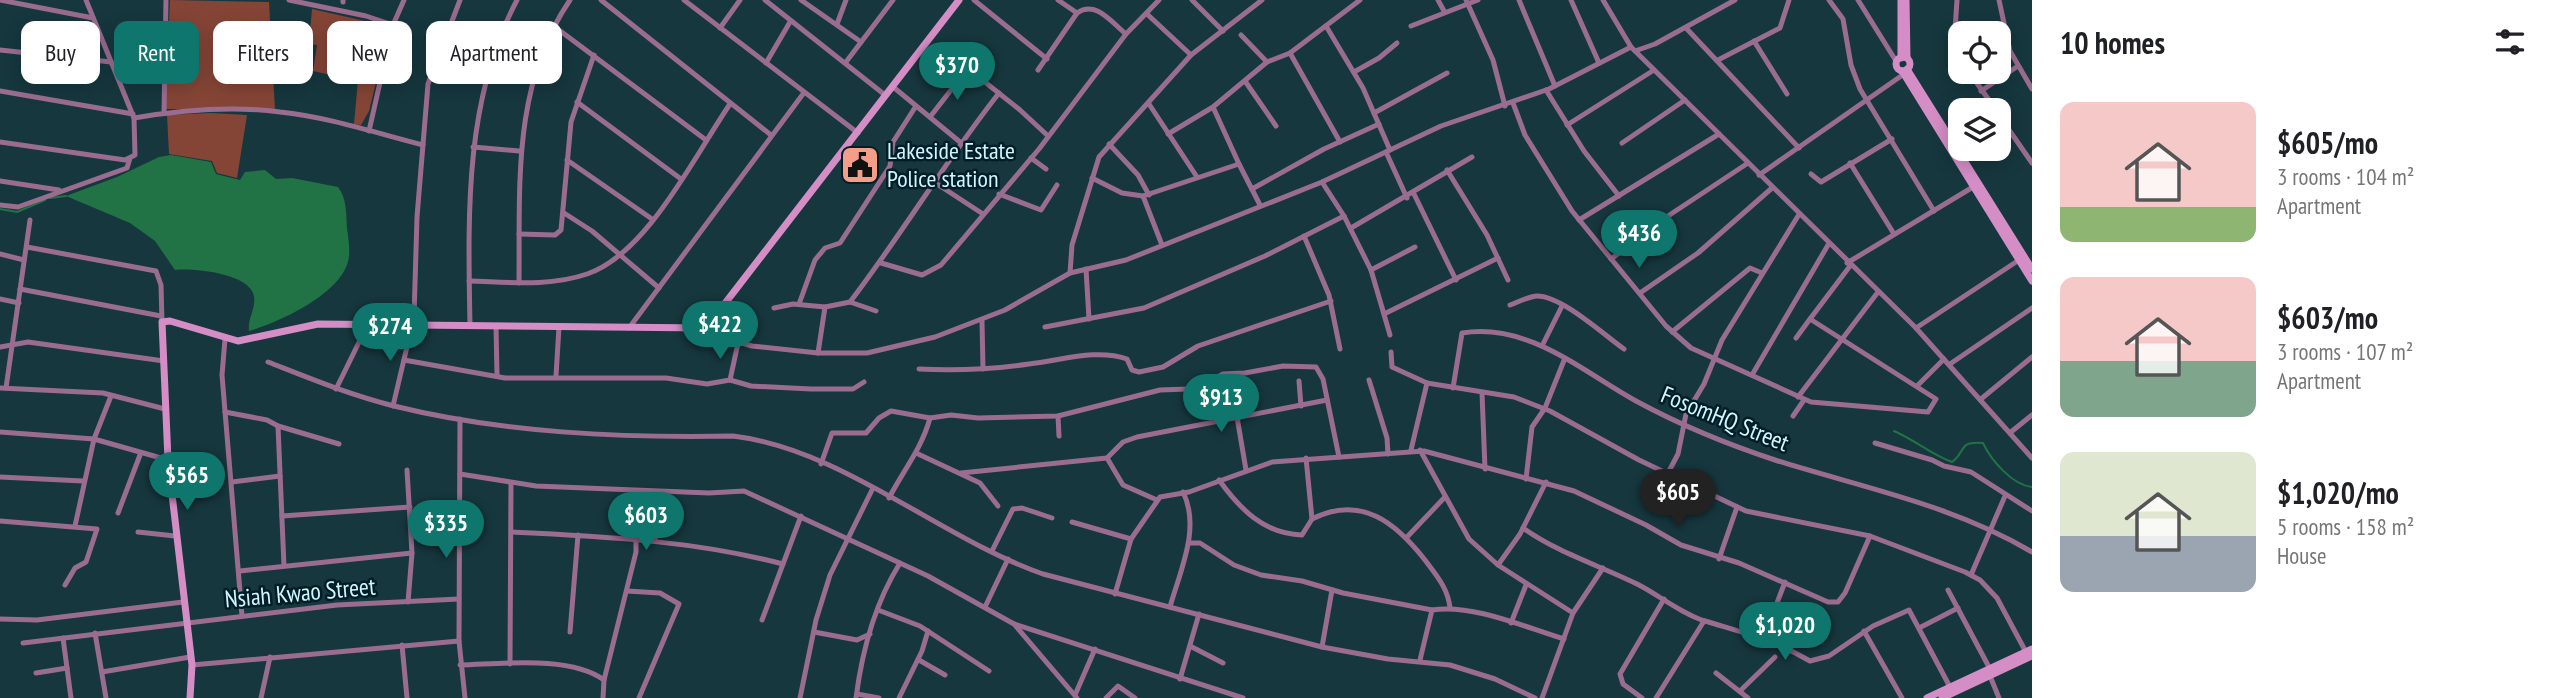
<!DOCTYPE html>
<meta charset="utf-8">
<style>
:root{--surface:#fff;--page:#f6f6f6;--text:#202124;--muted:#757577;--accent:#0f766e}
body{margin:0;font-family:"PT Sans Narrow",sans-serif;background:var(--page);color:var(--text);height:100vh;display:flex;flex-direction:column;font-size:26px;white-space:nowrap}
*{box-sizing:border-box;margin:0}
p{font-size:23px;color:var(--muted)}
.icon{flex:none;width:38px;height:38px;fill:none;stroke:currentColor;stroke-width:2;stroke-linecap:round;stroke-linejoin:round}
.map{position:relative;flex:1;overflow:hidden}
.side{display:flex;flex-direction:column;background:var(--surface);width:525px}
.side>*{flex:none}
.guide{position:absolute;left:21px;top:21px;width:665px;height:63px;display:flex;gap:14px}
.buttons{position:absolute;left:1948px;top:21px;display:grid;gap:14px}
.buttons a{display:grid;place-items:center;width:63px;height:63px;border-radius:14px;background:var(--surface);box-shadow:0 4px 18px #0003;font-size:35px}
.price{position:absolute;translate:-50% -60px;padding:0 16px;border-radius:24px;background:var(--accent);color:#fff;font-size:23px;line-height:46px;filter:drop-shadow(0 2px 4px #0008)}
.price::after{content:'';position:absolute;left:50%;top:42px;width:21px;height:16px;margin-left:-10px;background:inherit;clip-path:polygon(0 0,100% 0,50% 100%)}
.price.selected{background:#222;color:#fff}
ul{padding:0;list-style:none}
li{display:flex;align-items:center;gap:21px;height:175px;padding:0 28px}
li span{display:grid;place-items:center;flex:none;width:196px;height:140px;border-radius:14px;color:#555}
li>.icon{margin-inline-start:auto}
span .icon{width:84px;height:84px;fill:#fffc;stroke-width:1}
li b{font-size:30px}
h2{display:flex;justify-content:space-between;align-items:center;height:84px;padding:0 28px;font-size:30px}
.chip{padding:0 24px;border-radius:14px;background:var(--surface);box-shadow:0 4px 18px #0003;font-size:24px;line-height:63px}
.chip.selected{background:var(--accent);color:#fff}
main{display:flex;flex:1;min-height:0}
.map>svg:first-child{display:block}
.green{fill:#854536}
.water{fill:#217345}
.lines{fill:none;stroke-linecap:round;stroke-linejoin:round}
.stream{stroke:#217345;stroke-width:2}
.street{stroke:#9a6d90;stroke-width:5}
.secondary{stroke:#d58dc6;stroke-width:7}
.labels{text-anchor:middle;stroke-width:5;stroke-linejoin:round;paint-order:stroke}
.poi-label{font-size:24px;fill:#d1f6ff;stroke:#001e25;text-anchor:start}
.street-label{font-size:24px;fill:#d1f6ff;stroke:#001e25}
</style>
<main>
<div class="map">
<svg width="2032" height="698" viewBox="0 0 2032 698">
<rect width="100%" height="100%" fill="#16373e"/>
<g class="green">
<polygon points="170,0 269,2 275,110 165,109"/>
<polygon points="312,9 365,21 352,80 313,71 317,45 309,44"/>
<polygon points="370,24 386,28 388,33 369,111 361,125 354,124 359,69"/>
<polygon points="211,113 247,115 237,178 217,173 212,161 169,154 167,115"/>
</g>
<path class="water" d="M171,155L211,162L216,174L240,180L245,172L265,170L276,179L292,178L338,187C347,199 346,213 347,228C348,237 350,247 349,256C346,292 280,322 249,331C247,318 258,306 253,293C245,273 193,268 175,270L155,241L130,223L66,196L117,177L159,157Z"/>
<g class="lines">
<g class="stream">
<polyline points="50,198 66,196"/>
<polyline points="0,209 17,212 45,200"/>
<path d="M1894,431C1915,440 1930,454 1952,462C1967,451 1957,441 1983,443C1991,460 2012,485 2032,487"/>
</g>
<g class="street">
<polyline points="0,0 93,18"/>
<polyline points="289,0 366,16 393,25"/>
<polyline points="601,0 771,135"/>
<polyline points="684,0 858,133"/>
<polyline points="765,0 885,95"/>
<polyline points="801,0 861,42"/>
<polyline points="974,0 1047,59"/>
<polyline points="1058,0 1077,13"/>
<polyline points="1192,0 1223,31"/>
<polyline points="1438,0 1444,11"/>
<polyline points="1466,0 1493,60 1505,106"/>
<polyline points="1519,0 1555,86"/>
<polyline points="1571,0 1599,63"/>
<polyline points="1603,0 1631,47 1916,328 2032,458"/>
<polyline points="1829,0 1843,19 1851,65 1860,89 1934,211"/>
<polyline points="1858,0 1896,61"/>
<polyline points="1957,0 1955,30 1960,51"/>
<polyline points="1999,0 2010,51 2032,89"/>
<polyline points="343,2 343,0"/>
<polyline points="1147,14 1191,55"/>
<polyline points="837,24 846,0"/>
<polyline points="1326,26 1363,88 1390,150"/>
<polyline points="1411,26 1478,0"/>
<polyline points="555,27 706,140"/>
<polyline points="720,28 740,0"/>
<polyline points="1686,28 1799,148"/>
<polyline points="1241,35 1267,62"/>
<polyline points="1754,41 1787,94"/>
<polyline points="0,50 111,62"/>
<polyline points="1635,51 1655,44 1735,0"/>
<polyline points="1290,53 1340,142"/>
<polyline points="1718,60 1780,28 1789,0"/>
<polyline points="846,62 893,0"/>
<polyline points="766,63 790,22"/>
<path d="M1038,70L1077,13C1096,0 1111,22 1126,34"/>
<polyline points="1354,72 1379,58 1397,43"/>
<polyline points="1969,72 1996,110"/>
<polyline points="1245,81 1276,126"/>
<polyline points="892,86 960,142"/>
<polyline points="1546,90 1584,151 1619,196"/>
<polyline points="0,91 133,114"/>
<polyline points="1981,91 2018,66"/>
<polyline points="577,102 681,179"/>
<polyline points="1513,103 1525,135 1572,211 1666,326 1691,348 1811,402 1928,412 1936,399 1810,319 1850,266"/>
<polyline points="1149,104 1197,177"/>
<polyline points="1213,107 1239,164"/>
<polyline points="164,113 166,0"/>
<polyline points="1374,113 1447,73"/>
<polyline points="1998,114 2032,163"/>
<polyline points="930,117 965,72 971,71 1020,110 1047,135"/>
<path d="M134,118C181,110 234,106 280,112C328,117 376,133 423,145"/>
<polyline points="1567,125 1654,70"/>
<polyline points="369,131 393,25 404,0"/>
<polyline points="1168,134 1213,107 1267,62 1290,53 1360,0"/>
<polyline points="0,142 125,160 135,155 134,118 86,0"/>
<polyline points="1622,143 1685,100"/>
<polyline points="1109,144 1138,175 1149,195"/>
<polyline points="473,147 519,151"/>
<polyline points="1386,152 1407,198"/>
<polyline points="1031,158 1046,169"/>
<polyline points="567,160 652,219"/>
<polyline points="1850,163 1894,234"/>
<polyline points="1447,170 1487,235 1508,280"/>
<polyline points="1811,174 1821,182 1892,139"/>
<polyline points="1759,175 1904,74"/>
<polyline points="1092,178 1122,193 1143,196"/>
<polyline points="0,181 59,190"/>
<polyline points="934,182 983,214"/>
<polyline points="1322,182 1344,216 1371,270 1390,335"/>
<polyline points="1252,189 1324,149 1379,124"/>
<polyline points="999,194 1041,210 1057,185"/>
<polyline points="1414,194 1456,280"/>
<polyline points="0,205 18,207 127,168 130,158"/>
<polyline points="564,213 592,231 659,288"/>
<polyline points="1579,220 1719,134"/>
<polyline points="1351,228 1472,157"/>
<polyline points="519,234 555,235 561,230 571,122 594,55"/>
<polyline points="1304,236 1329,295 1340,349"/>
<polyline points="1162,245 1143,196 1239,164 1260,205"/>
<polyline points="27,247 156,271 161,285 162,322"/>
<polyline points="0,254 24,260"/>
<polyline points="1611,259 1671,214 1748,163"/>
<polyline points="881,263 922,275 941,265 1039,149 1126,34 1159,0"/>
<polyline points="1847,263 1973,187"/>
<polyline points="1086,269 1089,319"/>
<polyline points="1371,270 1415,247"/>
<polyline points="1070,273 1072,245 1099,157 1191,55 1262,0"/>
<path d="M469,281C508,282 549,287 587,274C647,254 695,155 730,104"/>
<path d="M519,283C520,185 512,85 570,0"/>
<polyline points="20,289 161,316"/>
<polyline points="1640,293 1698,253 1772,188"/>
<polyline points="0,299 19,303"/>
<path d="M850,302C902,234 946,160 999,93"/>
<polyline points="799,304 815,260 825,248 840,243 890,166 893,142 916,106"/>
<path d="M1510,305C1518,302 1528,297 1536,296C1561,295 1604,335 1624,349"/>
<polyline points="774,308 793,304 825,307 850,302 876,311"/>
<polyline points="1384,314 1498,258"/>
<polyline points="982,321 983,369"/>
<path d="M470,326C468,216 464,100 517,0"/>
<polyline points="496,326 497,375"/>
<polyline points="708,327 725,338 752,346 818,353 867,353 935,337 1005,310 1070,273 1126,260 1322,182 1441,126 1549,89 1631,47"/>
<polyline points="1045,327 1144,308 1265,256 1344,216"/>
<polyline points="629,328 803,94"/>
<polyline points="1916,328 2019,260"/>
<polyline points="1672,332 1750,268 1762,273"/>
<polyline points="1796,338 1810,319"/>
<polyline points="225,339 222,375 242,616"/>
<polyline points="1542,346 1562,306"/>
<polyline points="0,347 28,342 164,361"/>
<polyline points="1391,352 1392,367 1427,383 1514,397 1550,411 1639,460 1746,511 1870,536 1965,572 1980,580 1997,598 2027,654"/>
<polyline points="818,353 825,307"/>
<polyline points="404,360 505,378 666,378 707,384 730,380 751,386 811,389 853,389 864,382"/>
<path d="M268,362C309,378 350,395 394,406C503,433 621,438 733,436C842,449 940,538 1043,574L1322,647L1388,659L1450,665L1495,679L1535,698"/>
<polyline points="1950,364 2032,308"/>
<path d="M919,369C956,371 993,369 1029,364C1060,361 1096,348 1127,359L1132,370L1139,372L1163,367L1198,346L1331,301"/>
<polyline points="1752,375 1828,245"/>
<polyline points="556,376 559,327"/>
<polyline points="730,380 738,343"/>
<polyline points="1369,380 1387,438 1388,454"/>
<polyline points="1299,381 1301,406"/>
<polyline points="1917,386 1944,359"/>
<polyline points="0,388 103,393 165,409"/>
<polyline points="6,388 30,220"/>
<polyline points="1197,388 1223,374 1245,373 1283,366 1316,367 1323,379 1339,457"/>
<path d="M1453,388L1462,333C1528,322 1583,372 1636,401C1682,426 1729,445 1778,461C1864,488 1953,505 2032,552"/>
<polyline points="336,389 368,324"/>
<polyline points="1482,393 1485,469"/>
<polyline points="1798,397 1878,292"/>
<polyline points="1981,399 2032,357"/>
<polyline points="393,406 414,317 417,217 428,84 460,0"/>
<polyline points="225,412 267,420 278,426 339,444"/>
<polyline points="1058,416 1059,436"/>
<polyline points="1793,416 1804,400"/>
<polyline points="1237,417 1246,470"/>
<polyline points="460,419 459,641 465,698"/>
<polyline points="278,426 284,566"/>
<polyline points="0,432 94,439 168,460"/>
<polyline points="2011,432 2032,415"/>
<polyline points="1875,443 1932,460 1944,466 1971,472 2032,511"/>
<polyline points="1411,450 1427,383"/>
<polyline points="1420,450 1469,539 1498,565 1520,534 1546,482"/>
<polyline points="916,453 980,483 998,506"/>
<polyline points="1107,458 1123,485 1157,500"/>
<polyline points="821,464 832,433 866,433 879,418 891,411 930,418 951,415 978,418 1058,416 1160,390 1188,389"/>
<polyline points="407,470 412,553 408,602"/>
<polyline points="961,473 1107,458 1123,442 1137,437 1327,400"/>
<polyline points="1668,473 1678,454 1686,414 1704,384 1722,340 1798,216"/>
<polyline points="460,474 536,486 709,493 744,491 928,576 1014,624 1243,698"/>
<polyline points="0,477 83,481"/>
<polyline points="1526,479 1532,427 1545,408 1565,358"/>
<path d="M1219,480C1240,509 1264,534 1302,535L1312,519L1306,458"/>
<polyline points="232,482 280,476"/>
<path d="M889,498C903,471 922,448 930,418"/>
<polyline points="118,513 140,455"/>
<polyline points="282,516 410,507"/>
<path d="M1312,519C1361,494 1396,523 1425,560C1436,575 1448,588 1450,608"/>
<polyline points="0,521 97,529 86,562 75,568 65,585"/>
<polyline points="1072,522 1131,539"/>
<polyline points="75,526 94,439 111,396"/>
<path d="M1523,528C1558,553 1601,566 1639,585C1660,596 1682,614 1705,621C1744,633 1774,640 1810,661L1829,656L1873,626L1909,610L1950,687"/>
<polyline points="138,532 175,536"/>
<path d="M512,532C605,537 691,540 783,564"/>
<polyline points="1407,537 1445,497"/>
<polyline points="655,540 657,492"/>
<polyline points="1189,543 1200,543 1234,565 1261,575 1302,581 1343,593 1432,610"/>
<polyline points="992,551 1013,509 1022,508 1052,518"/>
<polyline points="1719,559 1737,507"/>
<polyline points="1498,565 1573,613"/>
<polyline points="240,571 412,553"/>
<polyline points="1971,575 2005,496"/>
<polyline points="1948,590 1990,669"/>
<polyline points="627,591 660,593 679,604 639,698"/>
<polyline points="1115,594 1131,539 1160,497 1189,492 1272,462 1424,451 1574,491 1646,525 1681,545 1739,563 1828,602 1838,602 1845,593 1870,536"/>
<polyline points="985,607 1008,559"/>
<path d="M1170,607C1180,571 1201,528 1183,492"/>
<polyline points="878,610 920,626 989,671"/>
<polyline points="0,619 37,620 183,602"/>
<polyline points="762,620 801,516"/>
<polyline points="1511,623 1526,585"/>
<polyline points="1014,624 1077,698"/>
<polyline points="1921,627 1958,608"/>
<polyline points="1864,631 1902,698"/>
<polyline points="570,632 578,535"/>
<polyline points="814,632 857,640 870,634"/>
<polyline points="95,633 106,698"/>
<polyline points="1764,637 1785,582"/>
<polyline points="63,638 71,698"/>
<polyline points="23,643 337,605 459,599"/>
<polyline points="402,645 407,698"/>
<polyline points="1190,646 1223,663"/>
<polyline points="1322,647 1332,590"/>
<polyline points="919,660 945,675"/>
<path d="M1420,660L1432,610C1474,604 1524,627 1564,639"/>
<polyline points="510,664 511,483"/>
<polyline points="192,665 459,641"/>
<path d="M460,665C501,664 570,655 604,680"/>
<polyline points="102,672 190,657"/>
<polyline points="36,673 67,668"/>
<polyline points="1716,673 1748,698"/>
<polyline points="1990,676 1999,698"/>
<polyline points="1180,679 1199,614"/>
<polyline points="1740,691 1775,657"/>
<polyline points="857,694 879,698"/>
<polyline points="1075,695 1095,649"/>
<polyline points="261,698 270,657"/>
<polyline points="603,698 604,680 636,552 636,538"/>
<polyline points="800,698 816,620 830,575 873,488"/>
<path d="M856,698C862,651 875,603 900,563"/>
<polyline points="899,698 922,651 928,631"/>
<polyline points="1106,698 1118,686 1135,698"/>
<polyline points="1542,698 1573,613 1603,568"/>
<polyline points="1642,698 1623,684 1620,674 1664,599"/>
<polyline points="1656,698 1704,621"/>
</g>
<g class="secondary">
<polyline points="1901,0 1901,58"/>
<polyline points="1906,0 1907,58"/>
<circle cx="1903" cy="64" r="7"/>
<polyline points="1907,69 2032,269"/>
<polyline points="1902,71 2032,281"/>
<polyline points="190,698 192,665 168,460 162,322 170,321 238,341 318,324 706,328 959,0"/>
<polyline points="1927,698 2032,649"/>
<polyline points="1942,698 2032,656"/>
</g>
</g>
<defs>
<symbol id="civic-square" viewBox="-11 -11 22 22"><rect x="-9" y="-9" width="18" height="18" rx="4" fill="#f49e89" stroke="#001e25"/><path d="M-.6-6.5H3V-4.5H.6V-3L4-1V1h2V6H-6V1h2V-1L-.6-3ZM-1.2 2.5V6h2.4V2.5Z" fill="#111"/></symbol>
</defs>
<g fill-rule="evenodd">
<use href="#civic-square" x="838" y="143" width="44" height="44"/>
</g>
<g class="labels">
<g class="poi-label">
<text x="887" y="159">Lakeside Estate<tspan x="887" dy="28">Police station</tspan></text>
</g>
<g class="street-label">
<text transform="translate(1725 419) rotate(22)" y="8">FosomHQ Street</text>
<text transform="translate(300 593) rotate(-5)" y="8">Nsiah Kwao Street</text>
</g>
</g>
</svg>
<div class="buttons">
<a><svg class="icon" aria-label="locate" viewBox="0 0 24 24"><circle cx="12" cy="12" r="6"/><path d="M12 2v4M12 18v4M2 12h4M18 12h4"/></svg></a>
<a><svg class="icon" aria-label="layers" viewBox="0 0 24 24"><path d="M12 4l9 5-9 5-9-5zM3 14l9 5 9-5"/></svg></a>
</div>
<b class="price" style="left:957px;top:102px">$370</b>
<b class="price" style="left:1639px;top:270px">$436</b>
<b class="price" style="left:720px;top:361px">$422</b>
<b class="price" style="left:390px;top:363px">$274</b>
<b class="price" style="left:1221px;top:434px">$913</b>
<b class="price" style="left:187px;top:512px">$565</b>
<b class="price selected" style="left:1678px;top:529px">$605</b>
<b class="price" style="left:646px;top:552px">$603</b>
<b class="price" style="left:446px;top:560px">$335</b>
<b class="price" style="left:1785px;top:662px">$1,020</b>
<div class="guide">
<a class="chip">Buy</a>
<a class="chip selected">Rent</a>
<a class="chip">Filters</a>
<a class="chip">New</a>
<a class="chip">Apartment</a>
</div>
</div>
<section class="side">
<h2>10 homes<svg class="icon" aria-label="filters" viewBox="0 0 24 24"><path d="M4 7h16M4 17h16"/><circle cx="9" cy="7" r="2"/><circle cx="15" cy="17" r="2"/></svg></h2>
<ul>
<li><span style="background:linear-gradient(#f6c9c9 75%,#8fb573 0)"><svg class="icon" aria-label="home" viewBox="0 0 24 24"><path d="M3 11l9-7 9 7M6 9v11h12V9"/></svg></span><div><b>$605/mo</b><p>3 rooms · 104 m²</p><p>Apartment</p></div></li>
<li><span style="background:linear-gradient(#f6c9c9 60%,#7fa58c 0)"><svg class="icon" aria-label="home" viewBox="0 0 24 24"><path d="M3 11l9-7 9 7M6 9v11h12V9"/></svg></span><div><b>$603/mo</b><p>3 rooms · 107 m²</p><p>Apartment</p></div></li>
<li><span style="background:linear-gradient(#dfe7d0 60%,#9aa5b1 0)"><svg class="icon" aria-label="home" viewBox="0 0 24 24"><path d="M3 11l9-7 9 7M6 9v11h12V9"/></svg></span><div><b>$1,020/mo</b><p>5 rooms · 158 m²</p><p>House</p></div></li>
</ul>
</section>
</main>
